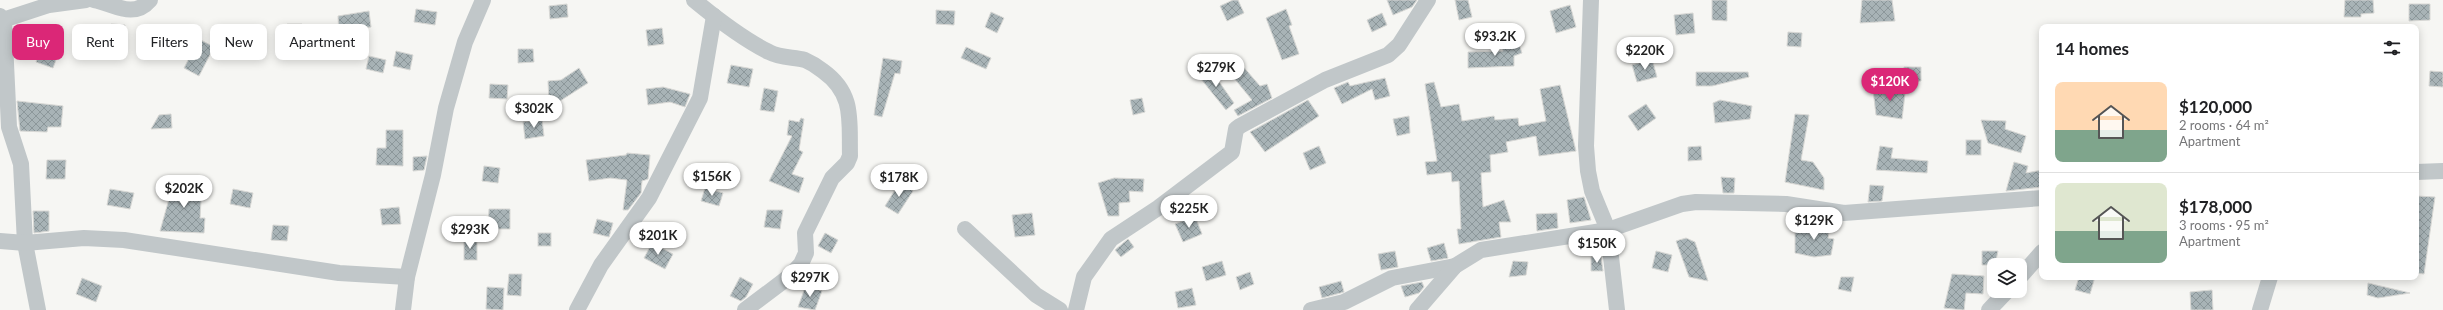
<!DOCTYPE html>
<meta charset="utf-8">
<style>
:root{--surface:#fff;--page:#f6f6f6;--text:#202124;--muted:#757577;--line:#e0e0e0;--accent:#db2777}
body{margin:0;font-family:Lato,sans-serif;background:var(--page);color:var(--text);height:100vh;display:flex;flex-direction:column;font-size:15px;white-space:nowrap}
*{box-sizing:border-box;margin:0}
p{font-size:13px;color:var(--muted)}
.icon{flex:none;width:22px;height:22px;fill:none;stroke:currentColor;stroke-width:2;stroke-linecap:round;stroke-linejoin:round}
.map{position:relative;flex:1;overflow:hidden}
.details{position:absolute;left:2039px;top:24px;width:380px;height:256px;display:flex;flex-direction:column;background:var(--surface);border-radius:8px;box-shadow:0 2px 10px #0003}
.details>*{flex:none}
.hud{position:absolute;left:12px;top:24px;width:380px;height:36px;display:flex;gap:8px}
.controls{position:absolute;left:1987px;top:258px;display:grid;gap:8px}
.controls a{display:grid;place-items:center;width:40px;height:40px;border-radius:8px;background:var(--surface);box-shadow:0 2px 10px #0003;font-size:20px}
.price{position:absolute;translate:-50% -34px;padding:0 9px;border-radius:14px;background:#fff;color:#222;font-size:13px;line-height:26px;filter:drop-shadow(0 1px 2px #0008)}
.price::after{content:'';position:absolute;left:50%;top:24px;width:12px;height:9px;margin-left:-6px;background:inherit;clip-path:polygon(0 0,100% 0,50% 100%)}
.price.active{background:var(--accent);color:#fff}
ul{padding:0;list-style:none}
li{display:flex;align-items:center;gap:12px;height:100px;padding:0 16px}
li+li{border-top:1px solid var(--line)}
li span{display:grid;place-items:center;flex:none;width:112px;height:80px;border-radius:8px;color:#555}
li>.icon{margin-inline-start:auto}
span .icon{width:48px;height:48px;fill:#fffc;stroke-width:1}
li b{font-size:17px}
h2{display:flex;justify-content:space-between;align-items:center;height:48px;padding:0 16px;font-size:17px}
.pill{padding:0 14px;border-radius:8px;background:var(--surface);box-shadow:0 2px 10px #0003;font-size:14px;line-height:36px}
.pill.active{background:var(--accent);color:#fff}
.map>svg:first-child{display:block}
.building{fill:url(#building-cross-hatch);stroke:#d8d8d5}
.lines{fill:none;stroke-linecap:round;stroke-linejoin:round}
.minor{stroke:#c1c7c9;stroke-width:16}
</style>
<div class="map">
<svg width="2443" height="310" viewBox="0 0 2443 310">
<defs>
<pattern id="building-cross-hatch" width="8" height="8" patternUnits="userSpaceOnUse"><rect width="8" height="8" fill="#a8b3b6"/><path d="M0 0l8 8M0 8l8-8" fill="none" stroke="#8c979a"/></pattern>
</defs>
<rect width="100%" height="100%" fill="#f6f6f3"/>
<g class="building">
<polygon points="1233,0 1238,0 1244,13 1227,21 1220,6"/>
<polygon points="1387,0 1417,0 1412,7 1393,15"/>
<polygon points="1455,0 1468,0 1472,17 1459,20"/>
<polygon points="1712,0 1727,0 1727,21 1712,20"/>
<polygon points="1862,0 1892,0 1895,21 1860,23"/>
<polygon points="2345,0 2373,0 2374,13 2361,14 2361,17 2344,17"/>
<polygon points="567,4 568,17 550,19 549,6"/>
<polygon points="2409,4 2430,4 2430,20 2409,21"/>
<polygon points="1570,5 1576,27 1556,33 1550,11"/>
<polygon points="416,9 437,12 435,25 414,22"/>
<polygon points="1286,9 1292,25 1289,26 1299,54 1282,60 1266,18"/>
<polygon points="936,10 955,11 954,25 936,24"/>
<polygon points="369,11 371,27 355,29 356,54 340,55 338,16"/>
<polygon points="991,12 1004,18 997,33 985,27"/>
<polygon points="1382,13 1387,25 1372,32 1367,20"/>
<polygon points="1693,13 1695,33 1676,35 1674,15"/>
<polygon points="111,24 125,25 124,38 110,37"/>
<polygon points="287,24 302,24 302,39 287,40"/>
<polygon points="662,28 664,44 648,46 646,30"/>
<polygon points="1788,32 1802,33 1801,47 1787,46"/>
<polygon points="199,39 214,47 199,76 184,68"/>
<polygon points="1517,39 1522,53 1514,56 1514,66 1468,68 1468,52 1503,51 1501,44"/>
<polygon points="42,43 60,49 53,68 36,62"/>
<polygon points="966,47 991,58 986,69 961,58"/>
<polygon points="518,49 533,49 534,62 518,63"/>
<polygon points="396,51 413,55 410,70 393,66"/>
<polygon points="369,56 386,60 383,73 366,69"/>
<polygon points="883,58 902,61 900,74 895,73 882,117 874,115"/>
<polygon points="1652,59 1657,77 1637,82 1632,65"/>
<polygon points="1240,63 1260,86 1267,84 1272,98 1238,116 1234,110 1252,100 1229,72"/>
<polygon points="731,65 753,69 749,87 727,83"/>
<polygon points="1208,66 1234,103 1226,110 1197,74"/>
<polygon points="1904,67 1921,67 1921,81 1904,82"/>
<polygon points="579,68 588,83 560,101 549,102 548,81 561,80"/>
<polygon points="2430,71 2443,72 2443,87 2429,86"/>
<polygon points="1696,72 1748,72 1749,77 1712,86 1696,86"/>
<polygon points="1385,78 1390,96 1375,100 1372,89 1342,104 1334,88 1348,82 1350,86"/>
<polygon points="1434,82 1441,107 1459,104 1462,121 1494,116 1495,120 1518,118 1519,126 1546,121 1540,89 1560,85 1576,151 1539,156 1536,136 1506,142 1508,152 1490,155 1491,172 1481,173 1483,207 1504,200 1511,222 1499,222 1501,237 1459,244 1457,229 1461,229 1459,181 1452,182 1451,172 1427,175 1425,162 1437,161 1425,84"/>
<polygon points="490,84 508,85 507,99 489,98"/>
<polygon points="1906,86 1902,119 1876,115 1873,90"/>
<polygon points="663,87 690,94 685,107 670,102 648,105 646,89"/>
<polygon points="764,88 778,91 774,112 760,110"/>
<polygon points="1142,98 1145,112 1133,115 1130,100"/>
<polygon points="1308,100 1319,116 1265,152 1250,132"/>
<polygon points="1720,100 1752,106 1750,119 1715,123 1713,103"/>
<polygon points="17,101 63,106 61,127 48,127 47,132 20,131"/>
<polygon points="1646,104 1656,118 1638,131 1628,116"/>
<polygon points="171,114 172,128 151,129 159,115"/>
<polygon points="1795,114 1809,115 1801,160 1813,162 1824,178 1824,190 1785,182"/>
<polygon points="1409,116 1410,133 1397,136 1393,119"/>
<polygon points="801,118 804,119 799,150 803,152 792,174 804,178 799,193 769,181 792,136 787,135 789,120 799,122"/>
<polygon points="542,119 544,136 525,139 523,122"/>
<polygon points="1981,120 2006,121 2005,129 2026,136 2021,153 1988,143"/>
<polygon points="386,130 403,130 403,166 376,165 377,148 386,148"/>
<rect x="1966" y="140" width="15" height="15"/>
<polygon points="1319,146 1326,163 1310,170 1303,153"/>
<polygon points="1701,146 1702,160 1688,161 1688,147"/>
<polygon points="1880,146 1893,148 1891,158 1928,161 1927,173 1876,170"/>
<polygon points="627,153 650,155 648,179 642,181 641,193 628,210 623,210 627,180 610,178 589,181 586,160 626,155"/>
<polygon points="427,156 424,170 413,171 413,157"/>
<polygon points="47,160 66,160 65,179 46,179"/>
<polygon points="2014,162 2028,166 2026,173 2042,170 2042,187 2006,191"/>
<polygon points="484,166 500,168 498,183 482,181"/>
<polygon points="1721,177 1735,178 1734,193 1723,193"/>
<polygon points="1114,178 1144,179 1143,192 1129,191 1130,202 1119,203 1119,216 1108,216 1098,183"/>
<polygon points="174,181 202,185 200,218 205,218 204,233 160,231"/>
<polygon points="900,182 913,191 898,214 885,206"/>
<polygon points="1870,185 1884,186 1882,201 1868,202"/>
<polygon points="705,188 723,193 719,206 701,201"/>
<polygon points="110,189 134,193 130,209 107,205"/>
<polygon points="233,189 253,193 250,208 230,204"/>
<polygon points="2416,196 2435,197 2424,274 2416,273"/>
<polygon points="1584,197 1591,220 1570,223 1567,200"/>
<polygon points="399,207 401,224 382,225 380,209"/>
<polygon points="489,209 510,209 510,229 488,229"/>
<polygon points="767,210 783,210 780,229 764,227"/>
<polygon points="33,211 49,211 49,231 34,233"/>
<polygon points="1032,213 1035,235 1015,237 1012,215"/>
<polygon points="1557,213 1558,228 1537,231 1536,214"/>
<polygon points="1195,216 1202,234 1183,242 1175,224"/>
<polygon points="597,219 613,223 609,237 593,233"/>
<polygon points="1816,224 1830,226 1828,238 1834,239 1831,255 1814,257 1795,253 1795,226 1815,230"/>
<polygon points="273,225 289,226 287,241 271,240"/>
<rect x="538" y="233" width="13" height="13"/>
<polygon points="825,233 838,240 831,253 818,246"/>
<polygon points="1686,238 1695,242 1708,281 1689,277 1676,241"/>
<polygon points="1128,239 1134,247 1121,257 1115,250"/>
<rect x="464" y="241" width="13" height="19"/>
<polygon points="652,243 673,254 665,269 644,258"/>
<polygon points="1444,243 1448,258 1431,261 1427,248"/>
<polygon points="1395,251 1398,267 1381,270 1378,254"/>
<polygon points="1656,251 1672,255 1668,272 1652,268"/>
<polygon points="1982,251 1998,251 1995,265 1982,265"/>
<polygon points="1591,257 1601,257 1603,271 1591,271"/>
<polygon points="1222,261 1226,275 1206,281 1202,267"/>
<polygon points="1513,261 1528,262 1526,275 1509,277"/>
<polygon points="1250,272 1254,284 1240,290 1236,277"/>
<polygon points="509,274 522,274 521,296 507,295"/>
<polygon points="1952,274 1984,276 1983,294 1966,293 1964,310 1944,308"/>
<polygon points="740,277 753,284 746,297 741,301 730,296"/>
<polygon points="1841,277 1854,277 1851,292 1838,289"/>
<polygon points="2079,277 2095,277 2090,294 2075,290"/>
<polygon points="82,278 102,286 96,302 76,294"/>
<polygon points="1341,281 1344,292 1322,298 1319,287"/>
<polygon points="1422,282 1424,287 1419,293 1405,297 1401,286"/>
<polygon points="2368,283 2410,293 2378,298 2367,295"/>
<polygon points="806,285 822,291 815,310 798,307"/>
<polygon points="487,287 504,288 503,310 486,309"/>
<polygon points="1192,288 1196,305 1178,308 1175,292"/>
<polygon points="2212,290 2213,310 2191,310 2190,292"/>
</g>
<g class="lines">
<g class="minor">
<path d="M94,0C113,3 133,20 150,0"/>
<path d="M694,0C717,19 743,39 769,52C780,58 794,57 805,60C812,63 818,67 823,71C855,94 849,121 850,156L847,163L832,178L805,233L806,253L801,264L790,276L745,310"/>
<polyline points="1591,0 1586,146 1588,171 1592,191 1608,230 1617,310"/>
<polyline points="0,16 4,21 9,127 21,164 25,243 38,310"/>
<polyline points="0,21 49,5 86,0"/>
<polyline points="2416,172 2443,171"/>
<polyline points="965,229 1036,295 1060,310"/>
<polyline points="0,241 25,243 84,238 124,240 339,273 407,277"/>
<polyline points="2020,277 2042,252"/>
<polyline points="403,310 407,277 433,175 446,108 465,42 483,0"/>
<polyline points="577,310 601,265 649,198 700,98 714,16"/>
<polyline points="1076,310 1084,277 1111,239 1158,208 1232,152 1236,129 1240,126 1325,80 1388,55 1399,45 1428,0"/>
<polyline points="1311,310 1344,302 1392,278 1455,266"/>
<polyline points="1417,310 1455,266 1481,250 1608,230 1682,204 1696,202 1786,204 1844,213 2042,198"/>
<polyline points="1989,310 2007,291"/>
<polyline points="2260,310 2270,277"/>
</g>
</g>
</svg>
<div class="controls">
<a><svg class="icon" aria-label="layers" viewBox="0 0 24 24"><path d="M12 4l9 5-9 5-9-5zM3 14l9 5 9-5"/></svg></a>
</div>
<b class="price" style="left:1495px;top:57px">$93.2K</b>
<b class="price" style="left:1645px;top:71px">$220K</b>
<b class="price" style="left:1216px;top:88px">$279K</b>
<b class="price active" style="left:1890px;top:102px">$120K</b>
<b class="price" style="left:534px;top:129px">$302K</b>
<b class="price" style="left:712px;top:197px">$156K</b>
<b class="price" style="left:899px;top:198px">$178K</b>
<b class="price" style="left:184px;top:209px">$202K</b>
<b class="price" style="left:1189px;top:229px">$225K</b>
<b class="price" style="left:1814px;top:241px">$129K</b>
<b class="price" style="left:470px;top:250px">$293K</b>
<b class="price" style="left:658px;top:256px">$201K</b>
<b class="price" style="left:1597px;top:264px">$150K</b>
<b class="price" style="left:810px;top:298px">$297K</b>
<div class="hud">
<a class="pill active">Buy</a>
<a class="pill">Rent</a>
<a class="pill">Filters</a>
<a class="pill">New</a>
<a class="pill">Apartment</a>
</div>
<section class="details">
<h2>14 homes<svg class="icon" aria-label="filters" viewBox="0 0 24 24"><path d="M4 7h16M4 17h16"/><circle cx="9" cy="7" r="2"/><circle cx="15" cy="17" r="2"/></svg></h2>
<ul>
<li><span style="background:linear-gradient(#ffd9b3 60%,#7fa58c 0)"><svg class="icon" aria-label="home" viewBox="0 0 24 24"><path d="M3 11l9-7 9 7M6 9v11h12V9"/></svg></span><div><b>$120,000</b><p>2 rooms · 64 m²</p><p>Apartment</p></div></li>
<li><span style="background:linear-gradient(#dfe7d0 60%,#7fa58c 0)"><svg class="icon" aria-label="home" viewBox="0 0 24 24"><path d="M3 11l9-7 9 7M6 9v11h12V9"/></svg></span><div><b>$178,000</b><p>3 rooms · 95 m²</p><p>Apartment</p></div></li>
</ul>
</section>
</div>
